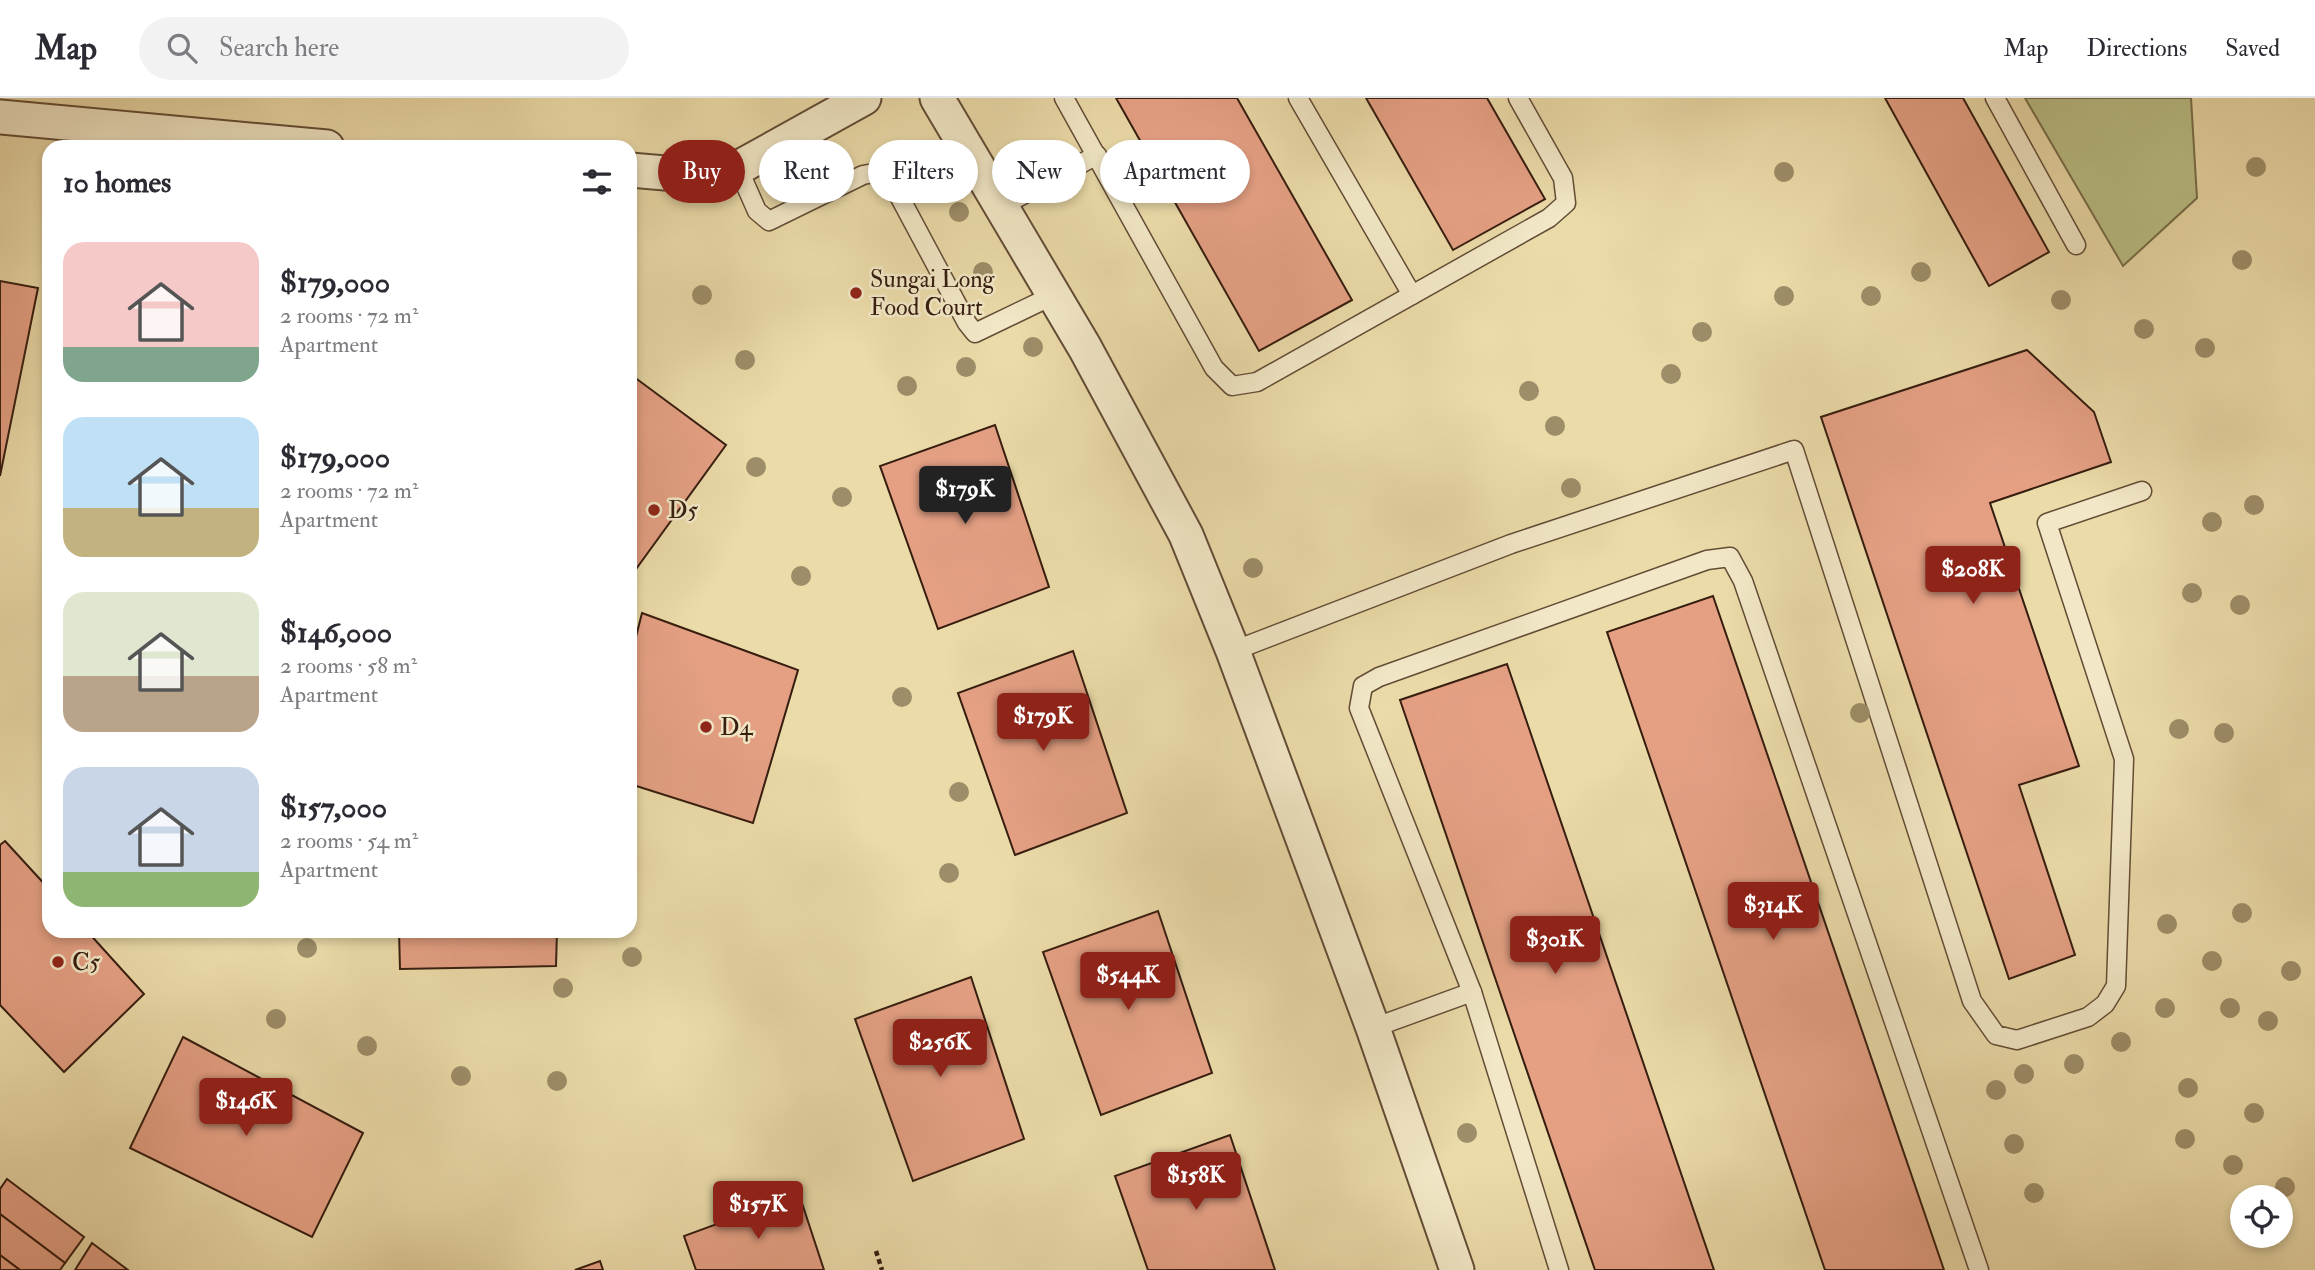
<!DOCTYPE html>
<meta charset="utf-8">
<style>
:root{--surface:#fff;--page:#f2f2f3;--text:#2b2b33;--muted:#7c7c81;--line:#e1e1e2;--accent:#8f2418}
body{margin:0;font-family:"IM FELL Double Pica",serif;background:var(--page);color:var(--text);height:100vh;display:flex;flex-direction:column;font-size:26px;white-space:nowrap}
*{box-sizing:border-box;margin:0}
p{font-size:23px;color:var(--muted)}
.icon{flex:none;width:38px;height:38px;fill:none;stroke:currentColor;stroke-width:2;stroke-linecap:round;stroke-linejoin:round}
.map{position:relative;flex:1;overflow:hidden}
.details{position:absolute;left:42px;top:42px;width:595px;height:798px;display:flex;flex-direction:column;background:var(--surface);border-radius:21px;box-shadow:0 4px 10px #0003}
.details>*{flex:none}
.guide{position:absolute;left:658px;top:42px;width:665px;height:63px;display:flex;gap:14px}
.fabs{position:absolute;left:2230px;top:1087px;display:grid;gap:14px}
.fabs a{display:grid;place-items:center;width:63px;height:63px;border-radius:50%;background:var(--surface);box-shadow:0 4px 10px #0003;font-size:35px}
.price{position:absolute;translate:-50% -60px;padding:0 16px;border-radius:7px;background:var(--accent);color:#fff;font-size:23px;line-height:46px;filter:drop-shadow(0 2px 4px #0008)}
.price::after{content:'';position:absolute;left:50%;top:42px;width:21px;height:16px;margin-left:-10px;background:inherit;clip-path:polygon(0 0,100% 0,50% 100%)}
.price.current{background:#222;color:#fff}
ul{padding:0;list-style:none}
li{display:flex;align-items:center;gap:21px;height:175px;padding:0 21px}
li span{display:grid;place-items:center;flex:none;width:196px;height:140px;border-radius:21px;color:#555}
li>.icon{margin-inline-start:auto}
span .icon{width:84px;height:84px;fill:#fffc;stroke-width:1}
li b{font-size:30px}
h2{display:flex;justify-content:space-between;align-items:center;height:84px;padding:0 21px;font-size:30px}
.tag{padding:0 24px;border-radius:32px;background:var(--surface);box-shadow:0 4px 10px #0003;font-size:24px;line-height:63px}
.tag.current{background:var(--accent);color:#fff}
header{display:flex;align-items:center;gap:42px;box-sizing:border-box;height:98px;padding:0 35px;background:var(--surface);border-bottom:2px solid var(--line)}
header strong{font-size:33px}
nav{display:flex;gap:38px;margin-inline-start:auto;font-size:24px}
.search{width:490px;height:63px;background:var(--page);display:flex;align-items:center;gap:18px;box-sizing:border-box;padding:0 24px;border-radius:38px;color:var(--muted);font-size:26px}
.map>svg:first-child{display:block}
.green{fill:#babf86;stroke:#786e4a;stroke-width:2}
.building{fill:#e5a084;stroke:#361d0f;stroke-width:2}
.lines{fill:none;stroke-linecap:round;stroke-linejoin:round}
.lane-casing{stroke:#634c36;stroke-width:21}
.street-casing{stroke:#634c36;stroke-width:37}
.path{stroke:#361d0f;stroke-width:4.5;stroke-dasharray:5 3.5;stroke-linecap:butt}
.lane{stroke:#f2e8c7;stroke-width:18}
.street{stroke:#f2e8c7;stroke-width:33}
.tree{fill:#9d8d68}
.poi-dot{fill:#8f2418;stroke:#f2e8c7;stroke-width:2.5}
.labels{text-anchor:middle;stroke-width:5;stroke-linejoin:round;paint-order:stroke}
.poi-label{font-size:24px;fill:#361d0f;stroke:#f2e8c7;text-anchor:start}
</style>
<header>
<strong>Map</strong>
<div class="search"><svg class="icon" aria-label="search" viewBox="0 0 24 24"><circle cx="10" cy="10" r="6"/><path d="M15 15l6 6"/></svg>Search here</div>
<nav><a>Map</a><a>Directions</a><a>Saved</a></nav>
</header>
<div class="map">
<svg width="2315" height="1172" viewBox="0 0 2315 1172">
<rect width="100%" height="100%" fill="#ebdba9"/>
<filter id="stains"><feTurbulence type="fractalNoise" baseFrequency=".00286" numOctaves="4"/><feColorMatrix values="0 0 0 0 .2 0 0 0 0 .09 0 0 0 0 .02 0 0 0 .5 -.17"/></filter>
<radialGradient id="worn" r=".72"><stop offset=".6" stop-color="#630" stop-opacity="0"/><stop offset="1" stop-color="#630" stop-opacity=".3"/></radialGradient>
<polygon class="green" points="2025,0 2191,0 2197,100 2123,168"/>
<g class="building">
<polygon points="1116,0 1237,0 1352,202 1259,253"/>
<polygon points="1366,0 1487,0 1545,101 1453,152"/>
<polygon points="1885,0 1963,0 2049,154 1989,188"/>
<polygon points="0,183 38,190 0,378"/>
<polygon points="2027,252 2094,314 2111,364 1990,405 2079,668 2019,687 2075,857 2009,881 1821,319"/>
<polygon points="630,276 726,347 631,478 630,477"/>
<polygon points="995,327 1049,489 938,531 880,368"/>
<polygon points="1713,498 1944,1172 1825,1172 1607,534"/>
<polygon points="642,515 798,572 753,725 630,686 630,562"/>
<polygon points="1073,553 1127,715 1015,757 958,595"/>
<polygon points="1507,566 1714,1172 1595,1172 1400,602"/>
<polygon points="5,743 49,791 49,833 87,833 144,896 64,974 0,907 0,747"/>
<polygon points="1158,813 1212,975 1101,1017 1043,854"/>
<polygon points="399,833 557,833 556,868 400,871"/>
<polygon points="971,879 1024,1041 913,1083 855,921"/>
<polygon points="183,939 363,1035 312,1139 130,1050"/>
<polygon points="1230,1037 1275,1172 1148,1172 1115,1078"/>
<polygon points="7,1081 84,1139 65,1165 0,1116 0,1091"/>
<polygon points="799,1096 824,1172 696,1172 684,1138"/>
<polygon points="0,1116 65,1165 60,1172 20,1172 0,1157"/>
<polygon points="92,1145 128,1172 75,1172"/>
<polygon points="0,1157 20,1172 0,1172"/>
<polygon points="600,1163 603,1172 575,1172"/>
</g>
<g class="lines">
<defs>
<g id="lane">
<polyline points="1064,0 1214,270 1232,288 1257,284 1549,120 1566,105 1563,80 1518,0"/>
<polyline points="1298,0 1412,197"/>
<polyline points="1995,0 2076,147"/>
<polyline points="738,70 757,113 769,123 863,77 879,74 890,81 967,225 975,235 1054,197"/>
<polyline points="1002,108 1097,57"/>
<polyline points="1233,553 1511,446 1794,352 1972,903 1996,937 2017,942 2088,919 2105,906 2116,888 2124,661 2047,425 2142,393"/>
<polyline points="1373,930 1472,894"/>
<polyline points="1559,1172 1472,894 1359,610 1363,588 1379,579 1707,462 1730,459 1743,483 1979,1172"/>
</g>
<g id="street">
<polyline points="937,0 1085,250 1186,437 1233,553 1373,930 1457,1172"/>
<polyline points="0,19 327,49"/>
<polyline points="630,72 665,75 738,70 864,0"/>
</g>
</defs>
<use href="#lane" class="lane-casing"/>
<use href="#street" class="street-casing"/>
<polyline class="path" points="876,1153 882,1172"/>
<use href="#lane" class="lane"/>
<use href="#street" class="street"/>
</g>
<g class="tree">
<circle cx="922" cy="52" r="10"/>
<circle cx="2256" cy="69" r="10"/>
<circle cx="1784" cy="74" r="10"/>
<circle cx="959" cy="114" r="10"/>
<circle cx="2242" cy="162" r="10"/>
<circle cx="983" cy="174" r="10"/>
<circle cx="1921" cy="174" r="10"/>
<circle cx="702" cy="197" r="10"/>
<circle cx="1784" cy="198" r="10"/>
<circle cx="1871" cy="198" r="10"/>
<circle cx="2061" cy="202" r="10"/>
<circle cx="2144" cy="231" r="10"/>
<circle cx="1702" cy="234" r="10"/>
<circle cx="1033" cy="249" r="10"/>
<circle cx="2205" cy="250" r="10"/>
<circle cx="745" cy="262" r="10"/>
<circle cx="966" cy="269" r="10"/>
<circle cx="1671" cy="276" r="10"/>
<circle cx="907" cy="288" r="10"/>
<circle cx="1529" cy="293" r="10"/>
<circle cx="1555" cy="328" r="10"/>
<circle cx="756" cy="369" r="10"/>
<circle cx="1571" cy="390" r="10"/>
<circle cx="842" cy="399" r="10"/>
<circle cx="2254" cy="407" r="10"/>
<circle cx="2212" cy="424" r="10"/>
<circle cx="1253" cy="470" r="10"/>
<circle cx="801" cy="478" r="10"/>
<circle cx="2192" cy="495" r="10"/>
<circle cx="2240" cy="507" r="10"/>
<circle cx="902" cy="599" r="10"/>
<circle cx="1860" cy="615" r="10"/>
<circle cx="2179" cy="631" r="10"/>
<circle cx="2224" cy="635" r="10"/>
<circle cx="959" cy="694" r="10"/>
<circle cx="949" cy="775" r="10"/>
<circle cx="2242" cy="815" r="10"/>
<circle cx="2167" cy="826" r="10"/>
<circle cx="307" cy="850" r="10"/>
<circle cx="632" cy="859" r="10"/>
<circle cx="2212" cy="863" r="10"/>
<circle cx="2291" cy="873" r="10"/>
<circle cx="563" cy="890" r="10"/>
<circle cx="2165" cy="910" r="10"/>
<circle cx="2230" cy="910" r="10"/>
<circle cx="276" cy="921" r="10"/>
<circle cx="2268" cy="923" r="10"/>
<circle cx="2121" cy="944" r="10"/>
<circle cx="367" cy="948" r="10"/>
<circle cx="2074" cy="966" r="10"/>
<circle cx="2024" cy="976" r="10"/>
<circle cx="461" cy="978" r="10"/>
<circle cx="557" cy="983" r="10"/>
<circle cx="2188" cy="990" r="10"/>
<circle cx="1996" cy="992" r="10"/>
<circle cx="2254" cy="1015" r="10"/>
<circle cx="1467" cy="1035" r="10"/>
<circle cx="2185" cy="1041" r="10"/>
<circle cx="2014" cy="1046" r="10"/>
<circle cx="2233" cy="1067" r="10"/>
<circle cx="2285" cy="1089" r="10"/>
<circle cx="2034" cy="1095" r="10"/>
</g>
<g class="poi-dot">
<circle cx="856" cy="195" r="7"/>
<circle cx="654" cy="412" r="7"/>
<circle cx="706" cy="629" r="7"/>
<circle cx="58" cy="864" r="7"/>
</g>
<g class="labels">
<g class="poi-label">
<text x="870" y="189">Sungai Long<tspan x="870" dy="28">Food Court</tspan></text>
<text x="668" y="420">D5</text>
<text x="720" y="637">D4</text>
<text x="72" y="872">C5</text>
</g>
</g>
<rect width="100%" height="100%" filter="url(#stains)"/>
<rect width="100%" height="100%" fill="url(#worn)"/>
</svg>
<div class="fabs">
<a><svg class="icon" aria-label="locate" viewBox="0 0 24 24"><circle cx="12" cy="12" r="6"/><path d="M12 2v4M12 18v4M2 12h4M18 12h4"/></svg></a>
</div>
<b class="price current" style="left:965px;top:428px">$179K</b>
<b class="price" style="left:1973px;top:508px">$208K</b>
<b class="price" style="left:1043px;top:655px">$179K</b>
<b class="price" style="left:1773px;top:844px">$314K</b>
<b class="price" style="left:1555px;top:878px">$301K</b>
<b class="price" style="left:1128px;top:914px">$544K</b>
<b class="price" style="left:940px;top:981px">$256K</b>
<b class="price" style="left:246px;top:1040px">$146K</b>
<b class="price" style="left:1196px;top:1114px">$158K</b>
<b class="price" style="left:758px;top:1143px">$157K</b>
<div class="guide">
<a class="tag current">Buy</a>
<a class="tag">Rent</a>
<a class="tag">Filters</a>
<a class="tag">New</a>
<a class="tag">Apartment</a>
</div>
<section class="details">
<h2>10 homes<svg class="icon" aria-label="filters" viewBox="0 0 24 24"><path d="M4 7h16M4 17h16"/><circle cx="9" cy="7" r="2"/><circle cx="15" cy="17" r="2"/></svg></h2>
<ul>
<li><span style="background:linear-gradient(#f6c9c9 75%,#7fa58c 0)"><svg class="icon" aria-label="home" viewBox="0 0 24 24"><path d="M3 11l9-7 9 7M6 9v11h12V9"/></svg></span><div><b>$179,000</b><p>2 rooms · 72 m²</p><p>Apartment</p></div></li>
<li><span style="background:linear-gradient(#bfe0f5 65%,#c2b280 0)"><svg class="icon" aria-label="home" viewBox="0 0 24 24"><path d="M3 11l9-7 9 7M6 9v11h12V9"/></svg></span><div><b>$179,000</b><p>2 rooms · 72 m²</p><p>Apartment</p></div></li>
<li><span style="background:linear-gradient(#dfe7d0 60%,#b9a48a 0)"><svg class="icon" aria-label="home" viewBox="0 0 24 24"><path d="M3 11l9-7 9 7M6 9v11h12V9"/></svg></span><div><b>$146,000</b><p>2 rooms · 58 m²</p><p>Apartment</p></div></li>
<li><span style="background:linear-gradient(#c9d6e8 75%,#8fb573 0)"><svg class="icon" aria-label="home" viewBox="0 0 24 24"><path d="M3 11l9-7 9 7M6 9v11h12V9"/></svg></span><div><b>$157,000</b><p>2 rooms · 54 m²</p><p>Apartment</p></div></li>
</ul>
</section>
</div>
